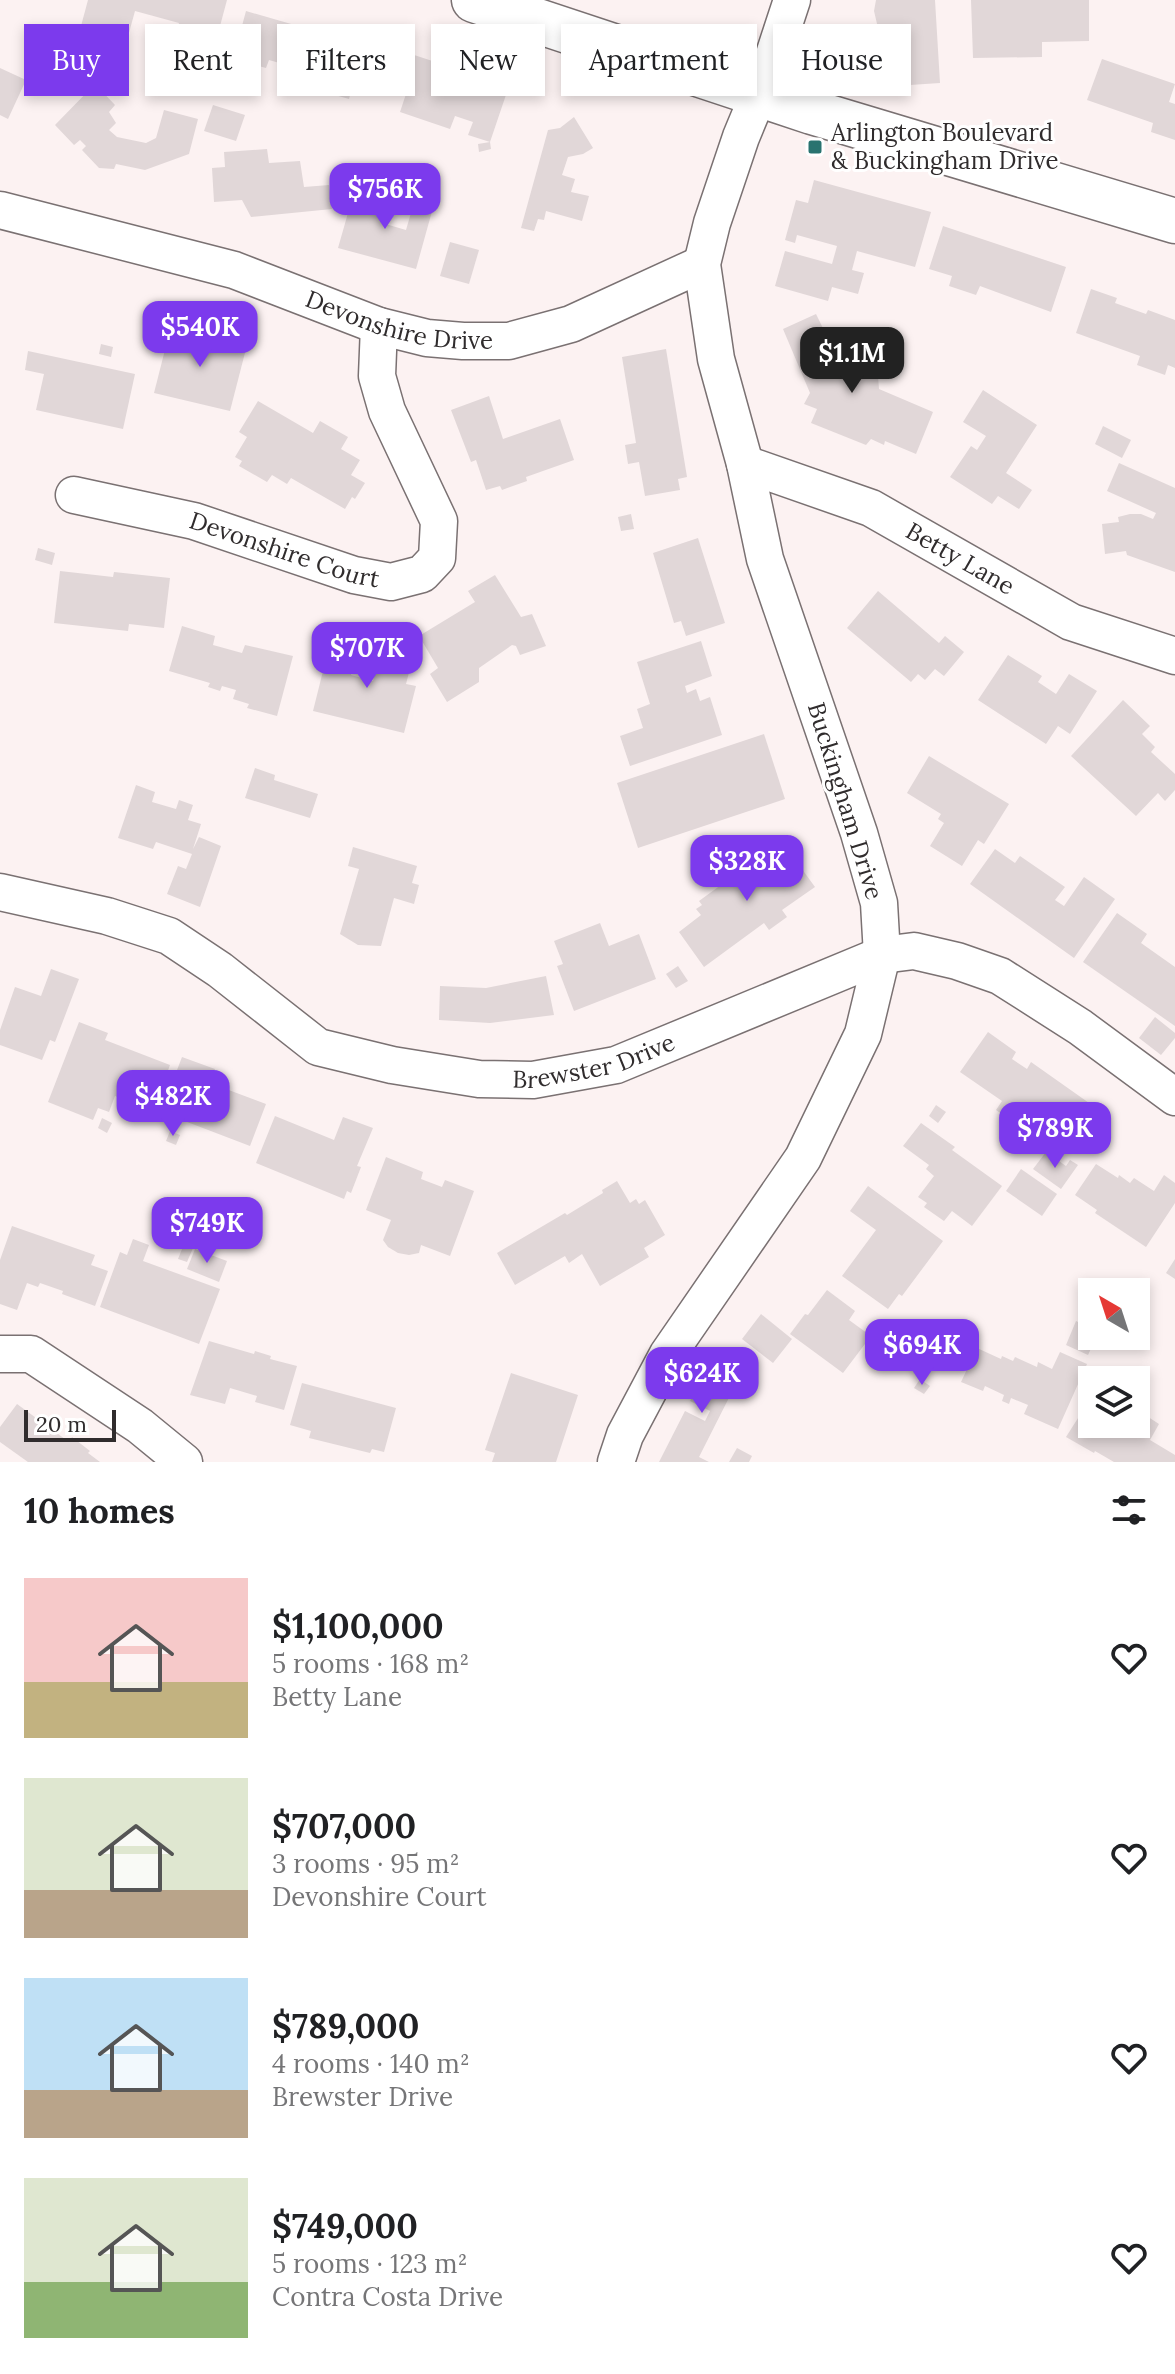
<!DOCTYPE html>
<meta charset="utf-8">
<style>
:root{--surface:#fff;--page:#f6f6f6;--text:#202124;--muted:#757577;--accent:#7c3aed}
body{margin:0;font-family:Lora,serif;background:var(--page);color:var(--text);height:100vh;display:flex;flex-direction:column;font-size:30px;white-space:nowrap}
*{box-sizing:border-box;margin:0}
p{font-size:26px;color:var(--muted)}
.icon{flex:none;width:44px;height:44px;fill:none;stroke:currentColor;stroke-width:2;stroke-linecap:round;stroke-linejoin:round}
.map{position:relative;height:1462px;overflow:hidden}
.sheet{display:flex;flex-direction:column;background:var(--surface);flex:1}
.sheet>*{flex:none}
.guide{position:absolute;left:24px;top:24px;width:1128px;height:72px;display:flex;gap:16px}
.needle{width:52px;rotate:321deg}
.buttons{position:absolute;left:1078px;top:1278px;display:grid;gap:16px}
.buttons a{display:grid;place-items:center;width:72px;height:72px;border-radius:0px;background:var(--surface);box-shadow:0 4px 12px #0003;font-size:40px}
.scale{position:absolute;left:24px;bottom:20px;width:92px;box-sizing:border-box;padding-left:8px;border:4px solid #302c2d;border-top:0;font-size:22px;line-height:28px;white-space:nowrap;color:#302c2d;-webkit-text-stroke:6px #fff;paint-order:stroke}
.price{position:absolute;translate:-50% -68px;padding:0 18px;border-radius:16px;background:var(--accent);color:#fff;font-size:26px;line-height:52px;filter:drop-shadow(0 2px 4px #0008)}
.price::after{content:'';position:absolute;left:50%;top:48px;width:24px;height:18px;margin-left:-12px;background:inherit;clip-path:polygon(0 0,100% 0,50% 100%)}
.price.active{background:#222;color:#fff}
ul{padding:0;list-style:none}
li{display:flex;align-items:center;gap:24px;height:200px;padding:0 24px}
li span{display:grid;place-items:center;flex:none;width:224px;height:160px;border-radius:0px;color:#555}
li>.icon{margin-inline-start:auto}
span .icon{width:96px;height:96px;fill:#fffc;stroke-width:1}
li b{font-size:34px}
h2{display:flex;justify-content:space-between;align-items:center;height:96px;padding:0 24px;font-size:34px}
.chip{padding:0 28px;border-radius:0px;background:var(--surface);box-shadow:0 4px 12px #0003;font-size:28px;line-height:72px}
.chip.active{background:var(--accent);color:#fff}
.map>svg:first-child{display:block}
.building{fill:#e1d7d8}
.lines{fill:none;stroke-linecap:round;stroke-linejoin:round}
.minor-casing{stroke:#7a7172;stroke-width:39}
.secondary-casing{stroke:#7a7172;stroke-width:47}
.minor{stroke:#fff;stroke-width:36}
.secondary{stroke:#fff;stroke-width:44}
.poi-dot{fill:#297370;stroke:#fff;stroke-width:3}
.labels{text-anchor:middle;stroke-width:6;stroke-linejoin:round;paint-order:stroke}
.poi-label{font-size:24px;fill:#302c2d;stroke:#fff;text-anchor:start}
.street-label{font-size:24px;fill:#302c2d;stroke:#fff}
</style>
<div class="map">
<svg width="1175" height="1462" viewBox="0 0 1175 1462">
<rect width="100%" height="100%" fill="#fcf2f2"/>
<g class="building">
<polygon points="88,0 227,0 216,41 208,39 206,45 214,47 212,53 220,55 215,72 197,67 195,75 167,68 179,23 135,11 127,40 81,26"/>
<polygon points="876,0 935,0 940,83 910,85 910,78 882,80 878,28 874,11"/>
<polygon points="971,0 1089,0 1089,41 1042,42 1042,57 973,58"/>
<polygon points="246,11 298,26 296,33 309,37 311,29 353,41 347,63 358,66 349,99 278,79 283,64 269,60 266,68 233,59"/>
<polygon points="411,54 509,86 490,142 468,135 473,122 455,116 450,129 400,112 412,76 405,74"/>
<polygon points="1102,59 1175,84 1169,102 1175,104 1175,140 1151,132 1153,123 1087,100"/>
<polygon points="0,68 26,80 8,119 0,115"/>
<polygon points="95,84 115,105 109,112 116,123 109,130 117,137 146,143 156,138 164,110 198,119 189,154 145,170 116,164 114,169 99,168 82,150 86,146 80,140 74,145 55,125"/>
<polygon points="213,105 245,115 236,141 204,131"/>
<polygon points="574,117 593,148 583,154 568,157 562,175 575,179 571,192 589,196 582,221 546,211 544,220 538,219 534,231 521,228 548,130 560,128"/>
<polygon points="490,142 491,149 479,152 478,144"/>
<polygon points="267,149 269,163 300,161 304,187 329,185 332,209 251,217 242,200 214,202 212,168 225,167 224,152"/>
<polygon points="814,180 931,212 915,267 857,251 852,270 864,273 858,294 832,287 828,301 775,286 785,251 832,264 837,246 797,235 795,243 785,240 796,200 808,203"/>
<polygon points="354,192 388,201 382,223 406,230 415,199 434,204 416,269 338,248"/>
<polygon points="943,226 1066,267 1051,312 980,286 976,295 949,286 952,276 929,269"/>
<polygon points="450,242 479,250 469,284 440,276"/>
<polygon points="1091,289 1117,298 1115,303 1146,314 1148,310 1175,320 1175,368 1168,365 1165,375 1137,365 1140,356 1076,333"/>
<polygon points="816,314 843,369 861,375 865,370 878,376 879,389 933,412 916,454 885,441 884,445 871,439 866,445 811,423 817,409 804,404 810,393 783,329"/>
<polygon points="171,326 247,345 230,411 154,393"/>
<polygon points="847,327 883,342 873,365 837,349 839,344 835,343 840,329 845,331"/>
<polygon points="101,344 113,347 111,357 99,354"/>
<polygon points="666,349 687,477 678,479 680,490 645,496 639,462 628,464 625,445 636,443 622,357"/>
<polygon points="28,351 135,374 123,429 36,410 44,374 25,370"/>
<polygon points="983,390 1037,425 1006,473 1032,490 1019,509 998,496 992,504 950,477 971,446 977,450 986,436 963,422"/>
<polygon points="489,396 503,439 560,419 574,460 526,477 527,481 502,490 500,486 486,490 476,460 471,462 451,410"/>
<polygon points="258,401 313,433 320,421 348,437 341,449 360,460 351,475 365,483 355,499 352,497 345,509 291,478 287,484 272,475 267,482 239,466 242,461 235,457 247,437 239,432"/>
<polygon points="1103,426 1131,440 1122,458 1095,444"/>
<polygon points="1119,463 1175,488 1175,572 1127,555 1126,551 1105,554 1102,524 1119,522 1118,517 1130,514 1141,514 1153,519 1156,513 1107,491"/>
<polygon points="631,514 634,529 621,531 618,517"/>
<polygon points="698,538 725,623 686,636 681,621 674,623 653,553"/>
<polygon points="38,548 55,553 52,565 35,560"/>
<polygon points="60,571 113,577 114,572 170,578 164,628 129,624 128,631 54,623"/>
<polygon points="495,575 521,617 532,614 546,646 520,655 516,646 512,645 479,668 479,682 447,702 430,674 438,668 419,636 475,602 468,591"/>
<polygon points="878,591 939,643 945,636 964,652 944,676 935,669 925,680 918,674 911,682 847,628"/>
<polygon points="182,626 215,636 213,645 242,653 245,645 293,656 277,716 247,708 249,704 233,699 236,690 222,686 220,691 208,687 210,683 169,671"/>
<polygon points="701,641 712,676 685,686 687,693 696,689 700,701 710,697 722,735 630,766 620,736 643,728 637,709 650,704 637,662"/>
<polygon points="329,647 356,654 351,675 373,681 380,649 397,650 413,657 406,684 416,686 404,733 313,711"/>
<polygon points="1008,655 1042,676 1038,682 1056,694 1069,674 1097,691 1070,734 1058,726 1046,744 978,700"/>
<polygon points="1123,700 1150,726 1142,734 1155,747 1151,752 1175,774 1175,790 1165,801 1158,793 1136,816 1071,756"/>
<polygon points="764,734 785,799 638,848 617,783"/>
<polygon points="929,756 1009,804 984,844 978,840 962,866 930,846 944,823 938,819 941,814 907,793"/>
<polygon points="255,768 275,775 274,780 318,794 310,818 245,798"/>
<polygon points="136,785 155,792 152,802 176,809 179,800 193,805 188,820 201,824 193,849 199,837 221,846 200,907 167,894 178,866 186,869 192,854 156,842 153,849 118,838"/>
<polygon points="778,836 815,887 782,910 787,917 769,930 764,923 704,967 679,932 701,915 696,909 702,905 699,901 736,874 742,882 762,869 752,855"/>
<polygon points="353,847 417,866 412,883 419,885 414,904 394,898 381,946 358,945 340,934 359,869 348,866"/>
<polygon points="995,849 1015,863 1020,856 1065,887 1055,900 1064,906 1084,877 1115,899 1074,958 970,884"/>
<polygon points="1117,913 1147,934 1141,943 1175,967 1175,1026 1083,962"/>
<polygon points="600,923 609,946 639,934 656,979 574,1011 557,966 563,964 554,941"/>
<polygon points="678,966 688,981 676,988 666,974"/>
<polygon points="51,969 79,979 55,1042 50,1040 42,1060 0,1045 0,1030 15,987 41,996"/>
<polygon points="546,976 554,1015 490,1023 439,1020 440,986 486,988"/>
<polygon points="1155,1017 1175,1033 1175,1038 1161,1055 1139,1038"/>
<polygon points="79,1022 108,1033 105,1040 170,1065 153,1111 115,1096 109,1112 98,1108 93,1120 48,1102"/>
<polygon points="988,1032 1016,1052 1012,1059 1027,1069 1031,1062 1099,1110 1076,1144 1060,1133 1049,1148 996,1110 1002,1101 960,1072"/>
<polygon points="182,1057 215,1069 210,1083 266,1104 250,1146 161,1112"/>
<polygon points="936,1105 946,1112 938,1123 929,1116"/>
<polygon points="275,1116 334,1140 343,1117 373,1128 357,1166 361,1167 351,1193 347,1191 344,1199 256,1163"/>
<polygon points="102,1118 112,1123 107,1133 98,1128"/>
<polygon points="921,1123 955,1147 952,1150 1002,1186 972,1226 952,1211 944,1221 924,1207 927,1203 918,1197 934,1176 926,1169 929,1165 903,1146"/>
<polygon points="170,1131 180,1135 176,1145 166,1141"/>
<polygon points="1046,1152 1066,1166 1070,1160 1078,1165 1061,1189 1033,1169"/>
<polygon points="386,1157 423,1172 421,1179 442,1187 445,1180 474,1191 450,1256 421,1245 419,1253 409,1255 398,1253 388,1247 383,1240 391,1220 366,1210"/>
<polygon points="1096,1164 1118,1178 1119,1175 1130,1183 1134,1178 1154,1191 1164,1175 1175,1183 1175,1203 1146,1247 1095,1213 1097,1210 1075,1195"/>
<polygon points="1021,1169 1057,1194 1042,1216 1006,1191"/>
<polygon points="617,1181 630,1203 636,1199 639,1204 645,1200 665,1235 644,1248 649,1257 600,1286 582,1254 569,1263 565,1256 515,1285 497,1253 565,1213 567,1215 603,1193 602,1190"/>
<polygon points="868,1186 943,1241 902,1296 899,1294 888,1309 842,1276 876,1230 850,1211"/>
<polygon points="12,1226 95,1255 91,1265 108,1271 95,1306 62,1294 63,1291 40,1283 38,1287 27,1283 17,1310 0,1304 0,1260"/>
<polygon points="133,1239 149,1245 143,1261 220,1289 199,1344 100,1307 120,1252 127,1255"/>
<polygon points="184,1244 193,1248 187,1262 178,1259"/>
<polygon points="195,1249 227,1261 219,1282 187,1269"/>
<polygon points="1175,1259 1175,1279 1166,1273"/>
<polygon points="827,1290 855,1311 849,1320 871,1336 843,1373 790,1334 805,1314 808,1315"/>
<polygon points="761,1314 792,1339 773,1363 742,1339"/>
<polygon points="1076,1321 1092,1329 1092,1336 1097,1336 1088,1355 1066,1345"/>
<polygon points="209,1341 254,1354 255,1351 271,1356 270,1359 297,1366 284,1410 255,1402 257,1396 230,1388 225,1404 190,1395"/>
<polygon points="977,1348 1001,1359 1002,1356 1013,1361 1015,1357 1037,1367 1038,1362 1052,1369 1060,1352 1087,1364 1058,1429 1024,1414 1028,1405 1011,1398 1009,1404 1002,1401 1004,1395 985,1386 983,1391 961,1382"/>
<polygon points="711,1359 741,1374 699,1457 709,1462 659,1462 685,1411 705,1421 710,1411 690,1401"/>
<polygon points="511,1373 578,1395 556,1462 492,1462 495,1453 485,1450"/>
<polygon points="920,1379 930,1386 924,1394 914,1388"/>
<polygon points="302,1383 396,1408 384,1452 372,1449 370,1453 309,1438 311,1431 290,1425"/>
<polygon points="1092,1396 1092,1424 1136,1424 1136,1409 1159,1424 1150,1440 1175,1455 1175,1462 1114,1462 1095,1451 1094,1453 1066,1437"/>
<polygon points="17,1404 69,1442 72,1437 90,1451 88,1453 100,1462 28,1462 0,1442 0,1427"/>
<polygon points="737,1448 752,1456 749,1462 729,1462"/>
</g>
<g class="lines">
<defs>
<g id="minor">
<path id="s1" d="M0,210L234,270L379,326L427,338L463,341H509L571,324L702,264"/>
<path id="s2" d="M745,464L871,508L1071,622L1175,656"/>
<path id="s3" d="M74,495L194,521L354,575L391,582L422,574L437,558L439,521L387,411L377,376L379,326"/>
<path id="s4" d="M0,892L107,916L169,936L220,970L318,1047L392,1065L479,1079L533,1080L616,1065L882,955L914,951L957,961L1000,976L1080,1027L1175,1097"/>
<polyline points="0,1354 31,1354 140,1426 184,1462"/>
<polyline points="616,1462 625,1435 668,1354 803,1158 863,1034 882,955 879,903 859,833 765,559 745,464 716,359 702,264 712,223 741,137 770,67 792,0"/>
</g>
<polyline id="secondary" points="474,0 812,112 1175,221"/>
</defs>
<use href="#minor" class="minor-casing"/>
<use href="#secondary" class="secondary-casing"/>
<use href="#minor" class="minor"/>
<use href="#secondary" class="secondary"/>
</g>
<rect class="poi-dot" x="807" y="139" width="16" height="16" rx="4"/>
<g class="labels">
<g class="poi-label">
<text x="831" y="141">Arlington Boulevard<tspan x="831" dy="28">&amp; Buckingham Drive</tspan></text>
</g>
<g class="street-label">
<text dy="8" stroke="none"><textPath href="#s1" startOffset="416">Devonshire Drive</textPath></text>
<text dy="8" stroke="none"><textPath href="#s3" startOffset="218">Devonshire Court</textPath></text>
<text dy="8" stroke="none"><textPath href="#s2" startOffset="236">Betty Lane</textPath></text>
<text transform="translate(845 801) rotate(73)" y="8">Buckingham Drive</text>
<text dy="8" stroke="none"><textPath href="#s4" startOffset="642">Brewster Drive</textPath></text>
</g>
</g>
</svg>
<div class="buttons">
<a><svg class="needle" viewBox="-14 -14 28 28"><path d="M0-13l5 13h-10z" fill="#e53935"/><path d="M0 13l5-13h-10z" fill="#757577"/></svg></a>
<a><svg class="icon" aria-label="layers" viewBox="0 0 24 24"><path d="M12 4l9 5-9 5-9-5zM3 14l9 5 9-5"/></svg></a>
</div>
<div class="scale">20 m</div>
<b class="price" style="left:385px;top:231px">$756K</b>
<b class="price" style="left:200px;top:369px">$540K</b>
<b class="price active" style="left:852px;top:395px">$1.1M</b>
<b class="price" style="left:367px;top:690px">$707K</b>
<b class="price" style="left:747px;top:903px">$328K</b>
<b class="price" style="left:173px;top:1138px">$482K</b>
<b class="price" style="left:1055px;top:1170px">$789K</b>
<b class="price" style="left:207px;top:1265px">$749K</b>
<b class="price" style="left:922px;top:1387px">$694K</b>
<b class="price" style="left:702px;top:1415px">$624K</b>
<div class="guide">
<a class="chip active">Buy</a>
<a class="chip">Rent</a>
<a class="chip">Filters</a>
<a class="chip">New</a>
<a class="chip">Apartment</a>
<a class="chip">House</a>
</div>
</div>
<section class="sheet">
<h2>10 homes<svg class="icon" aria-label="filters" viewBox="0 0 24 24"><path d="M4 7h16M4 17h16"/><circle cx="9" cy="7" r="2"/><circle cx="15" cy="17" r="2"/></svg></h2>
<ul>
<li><span style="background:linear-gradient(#f6c9c9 65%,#c2b280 0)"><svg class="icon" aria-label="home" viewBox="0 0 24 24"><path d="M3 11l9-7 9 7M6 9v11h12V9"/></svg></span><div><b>$1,100,000</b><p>5 rooms · 168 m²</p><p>Betty Lane</p></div><svg class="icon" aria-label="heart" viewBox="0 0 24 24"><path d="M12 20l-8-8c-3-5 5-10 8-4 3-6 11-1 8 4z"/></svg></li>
<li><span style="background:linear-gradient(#dfe7d0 70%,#b9a48a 0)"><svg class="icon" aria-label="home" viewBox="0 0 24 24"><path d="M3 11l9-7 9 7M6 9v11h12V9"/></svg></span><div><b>$707,000</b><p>3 rooms · 95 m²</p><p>Devonshire Court</p></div><svg class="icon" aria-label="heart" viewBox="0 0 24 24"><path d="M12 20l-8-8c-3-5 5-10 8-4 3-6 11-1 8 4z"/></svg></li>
<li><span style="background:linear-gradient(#bfe0f5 70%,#b9a48a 0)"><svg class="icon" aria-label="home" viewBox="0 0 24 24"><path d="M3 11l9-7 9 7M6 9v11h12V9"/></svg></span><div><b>$789,000</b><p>4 rooms · 140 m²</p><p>Brewster Drive</p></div><svg class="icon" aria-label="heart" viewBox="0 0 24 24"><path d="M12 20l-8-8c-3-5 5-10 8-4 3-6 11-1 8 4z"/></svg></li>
<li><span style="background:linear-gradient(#dfe7d0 65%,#8fb573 0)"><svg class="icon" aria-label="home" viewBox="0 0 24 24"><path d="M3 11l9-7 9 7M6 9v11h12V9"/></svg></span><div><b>$749,000</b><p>5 rooms · 123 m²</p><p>Contra Costa Drive</p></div><svg class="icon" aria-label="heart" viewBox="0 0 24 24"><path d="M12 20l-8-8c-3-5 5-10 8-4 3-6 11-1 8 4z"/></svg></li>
</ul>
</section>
